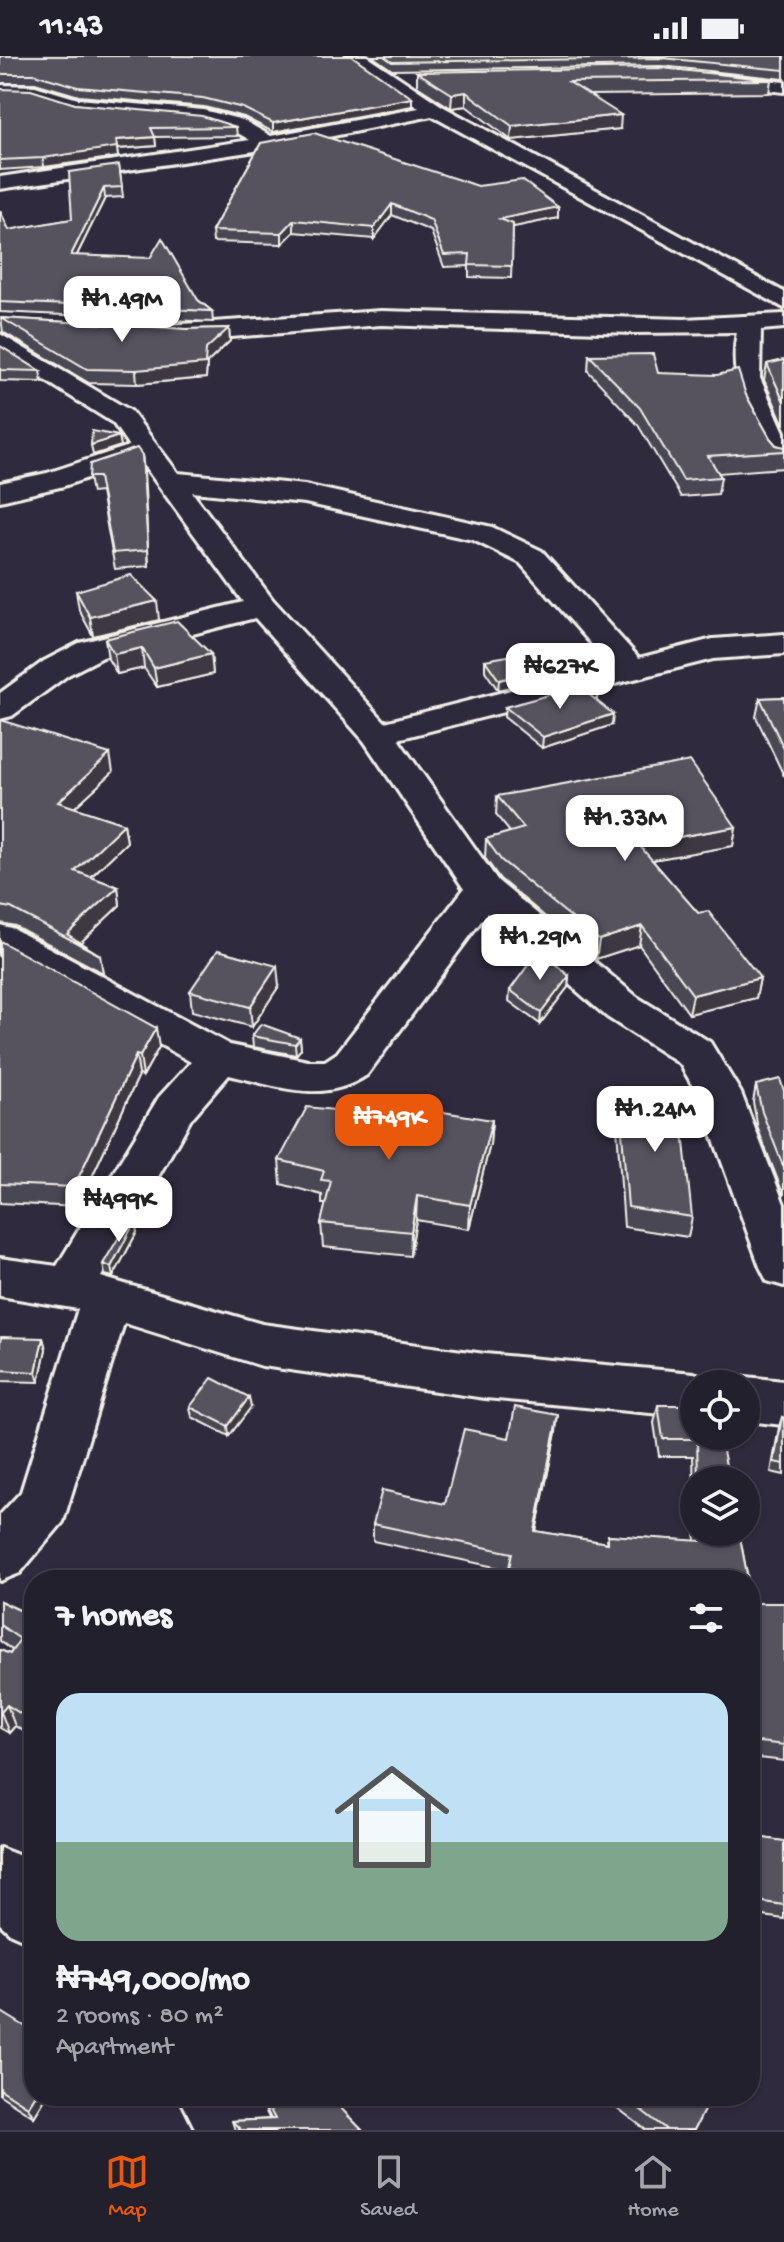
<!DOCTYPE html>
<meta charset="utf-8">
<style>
:root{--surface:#23202e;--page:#2b2836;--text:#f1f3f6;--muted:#a3a3aa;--line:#403e4a;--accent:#ea580c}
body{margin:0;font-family:"Gochi Hand",sans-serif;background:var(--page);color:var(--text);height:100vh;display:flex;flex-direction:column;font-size:30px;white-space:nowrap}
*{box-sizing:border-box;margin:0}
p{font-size:26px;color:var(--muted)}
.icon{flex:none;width:44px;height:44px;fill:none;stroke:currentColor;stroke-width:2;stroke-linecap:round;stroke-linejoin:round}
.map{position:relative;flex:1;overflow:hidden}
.details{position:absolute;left:24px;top:1514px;width:736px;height:536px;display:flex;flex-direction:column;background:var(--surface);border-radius:32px;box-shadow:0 2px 6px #0004,0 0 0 2px var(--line)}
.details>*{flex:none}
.buttons{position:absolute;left:680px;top:1314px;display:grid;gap:16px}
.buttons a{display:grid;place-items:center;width:80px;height:80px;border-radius:50%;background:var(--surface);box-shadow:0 2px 6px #0004,0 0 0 2px var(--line);font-size:40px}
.price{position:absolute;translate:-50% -68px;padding:0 18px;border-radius:16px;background:#fff;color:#222;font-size:26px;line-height:52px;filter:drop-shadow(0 2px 4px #0008)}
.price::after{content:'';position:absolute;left:50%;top:48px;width:24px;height:18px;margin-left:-12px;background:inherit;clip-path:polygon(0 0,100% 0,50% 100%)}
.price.selected{background:var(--accent);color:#fff}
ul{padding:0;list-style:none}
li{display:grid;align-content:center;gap:16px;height:424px;padding:0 32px}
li+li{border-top:2px solid var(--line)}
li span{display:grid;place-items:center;height:248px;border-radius:24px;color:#555}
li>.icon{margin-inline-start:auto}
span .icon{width:144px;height:144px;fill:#fffc;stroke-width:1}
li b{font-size:34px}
h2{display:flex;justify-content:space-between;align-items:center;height:96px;padding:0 32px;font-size:34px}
.status{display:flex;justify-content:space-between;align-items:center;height:56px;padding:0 40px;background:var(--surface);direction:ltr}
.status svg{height:22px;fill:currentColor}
.tab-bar{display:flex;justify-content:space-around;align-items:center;height:112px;border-top:2px solid var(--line);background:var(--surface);font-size:22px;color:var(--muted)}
.tab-bar a{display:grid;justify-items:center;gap:4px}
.tab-bar .selected{color:var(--accent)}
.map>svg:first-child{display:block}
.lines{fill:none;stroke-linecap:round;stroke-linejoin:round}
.minor-casing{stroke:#f4f1e8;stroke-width:6}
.minor{fill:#2f2a3d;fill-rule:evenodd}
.wall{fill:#4a4752;stroke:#f4f1e8;stroke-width:2}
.shaded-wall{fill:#3c3942;stroke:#f4f1e8;stroke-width:2}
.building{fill:#56525f;stroke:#f4f1e8;stroke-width:2}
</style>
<div class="status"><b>11:43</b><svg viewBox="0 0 49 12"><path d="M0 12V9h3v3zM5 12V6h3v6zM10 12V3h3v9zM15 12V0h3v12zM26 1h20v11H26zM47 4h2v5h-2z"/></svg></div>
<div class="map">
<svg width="784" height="2074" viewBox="0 0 784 2074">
<rect width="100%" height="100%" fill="#2f2a3d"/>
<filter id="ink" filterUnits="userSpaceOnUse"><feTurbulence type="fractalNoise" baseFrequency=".0125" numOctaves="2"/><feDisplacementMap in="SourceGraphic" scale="16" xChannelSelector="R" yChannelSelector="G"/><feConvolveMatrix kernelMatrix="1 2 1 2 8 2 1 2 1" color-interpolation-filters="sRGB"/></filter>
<g filter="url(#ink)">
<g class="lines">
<defs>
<g id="minor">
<polygon points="346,0 367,0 442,50 784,236 784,252 432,60 269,93 0,133 0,121 250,84 229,72 203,66 76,54 33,40 0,39 0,29 35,30 78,43 203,54 243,64 271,80 419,52"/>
<polygon points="712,18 784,26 784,36 706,27 703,23"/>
<path d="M381,255L684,263L784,258V272L761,274L760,322L784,376V405L774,403L770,397C746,358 728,323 737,276L633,277L381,269L194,284L167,283L155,276L167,269Z"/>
<path d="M0,278L131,355L178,417L305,429L492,471L542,495L639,602L713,583L784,578V598L713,603L398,683L498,825L637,941L710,986L741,1037L784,1148V1230L767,1225L760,1211L697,1037L680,1008L607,961L487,857L367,1019C323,1049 277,1030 229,1019L191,1063L101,1221L262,1268L485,1298L694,1317L712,1323L715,1328H694V1361L485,1342L262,1310L124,1267L63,1466L20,1517L0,1525V1459L21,1436L78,1253L0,1240V1202L57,1210L159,1041L191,1006L0,899V869L14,873L230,989L308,1005H325L337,997L464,833L364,685L255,562L103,601L68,619L12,660L0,663V637L44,605L79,587L243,546L140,404L64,430L0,445V427L47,417L129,390L113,367L0,296ZM192,436L305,447L473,484L520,507L610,609L385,666L273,544Z"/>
<polygon points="746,1321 784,1325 784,1369 746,1365 746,1328 727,1328"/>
<polygon points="0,1792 23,1801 34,1811 34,1888 11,1878 0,1868"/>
<polygon points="179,2040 257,2040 274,2074 196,2074"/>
</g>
</defs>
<use href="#minor" class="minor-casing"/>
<use href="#minor" class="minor"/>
</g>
<g class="wall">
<polygon points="0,0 412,50 273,76 244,61 204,51 79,40 35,27 0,27"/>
<polygon points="372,0 784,0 784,23 661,10 392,14"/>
<polygon points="417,16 771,24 769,37 590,39 620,73 511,84 466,50 451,52 417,30"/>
<polygon points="0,33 75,48 236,71 237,80 155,81 156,90 117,93 118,101 44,111 0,114"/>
<polygon points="261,87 558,162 513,171 511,222 469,221 469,210 444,211 431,175 392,159 374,183 294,176 282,188 213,186 212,175"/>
<polygon points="119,109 123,141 105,142 77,199 198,244 212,255 213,266 0,256 0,155 9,174 72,163"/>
<polygon points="1,262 186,273 229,272 230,285 207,307 206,322 137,328 89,327 3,276"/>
<polygon points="0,290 40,315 42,326 0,325"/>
<polygon points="589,299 746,339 770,382 776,389 784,391 784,412 718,417 721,421 718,438 681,441 638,369 588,315"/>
<polygon points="784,304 784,369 764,324 767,308"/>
<polygon points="142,399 149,510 115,513 101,436 92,437 89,421"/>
<polygon points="76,535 159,564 93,580 79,554"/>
<polygon points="105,583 211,598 213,618 157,631 144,612 117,618 108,603"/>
<polygon points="485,604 572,616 498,634 485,615"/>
<polygon points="598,633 597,643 596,644 612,669 542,692 504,661 505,651"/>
<polygon points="784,641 784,720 756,661 760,642"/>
<polygon points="0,664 113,716 74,752 124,768 127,786 91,821 118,831 120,849 80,887 100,899 103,917 15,870 0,867"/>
<polygon points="497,740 736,771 733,790 652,804 698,857 760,922 756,942 689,958 639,889 596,903 500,823 485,802 486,783 510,776 496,759"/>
<polygon points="0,885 159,991 143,1020 139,1019 78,1151 0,1147"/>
<polygon points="569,920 568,931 540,968 509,945 510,934"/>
<polygon points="279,930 252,971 192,955 190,935"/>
<polygon points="252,980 300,982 301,993 296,999 253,991"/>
<polygon points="756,1029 784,1035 784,1140 758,1073 753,1046"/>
<polygon points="619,1038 692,1161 688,1181 624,1171 616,1058"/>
<polygon points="398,1061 492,1064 490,1088 469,1173 416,1164 410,1200 323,1191 321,1167 326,1148 322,1148 322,1139 281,1128 279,1104"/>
<polygon points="137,1176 113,1221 105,1219 103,1208"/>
<polygon points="43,1282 46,1293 39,1326 0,1325 0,1287"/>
<polygon points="658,1349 694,1349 729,1424 694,1424 694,1440 693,1400 659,1400 654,1367"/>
<polygon points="190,1351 251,1351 229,1380 192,1361"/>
<polygon points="782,1361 784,1362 784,1419 771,1416 779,1371"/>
<polygon points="556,1376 536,1475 606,1487 608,1479 696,1485 695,1476 739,1476 748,1524 508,1524 509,1514 373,1485 373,1468 445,1448 509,1382"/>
<polygon points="750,1535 752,1547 784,1547 784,1705 750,1701"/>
<polygon points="0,1545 34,1561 34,1682 15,1670 9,1677 0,1672 0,1594 10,1598 12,1594 0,1585"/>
<polygon points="750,1780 784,1785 784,1863 750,1858"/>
<polygon points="0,1955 34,2040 47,2040 34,2061 0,2039"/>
<polygon points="260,2040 329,2040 362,2074 235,2074 232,2065 271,2063"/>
<polygon points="609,2040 711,2040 694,2074 646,2074 607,2044"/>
</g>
<g class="shaded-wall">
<polygon points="466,36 466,50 451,52 452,38"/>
<polygon points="412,42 412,50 273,76 273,67"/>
<polygon points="621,59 620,73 511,84 512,70"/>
<polygon points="155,81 156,90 117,93 118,101 44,111 43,102 116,84"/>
<polygon points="104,132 105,142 72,209 71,199"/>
<polygon points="392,148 392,159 374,183 374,172"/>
<polygon points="558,151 558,162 499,174 500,163"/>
<polygon points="294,164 294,176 282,188 282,177"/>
<polygon points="229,272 230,285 207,307 206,322 137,328 136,314"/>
<polygon points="119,380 121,390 93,399 91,389"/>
<polygon points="142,399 144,414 149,510 148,494"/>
<polygon points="157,545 159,564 93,580 90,561"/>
<polygon points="142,592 144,612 117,618 114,598"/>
<polygon points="211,598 213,618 157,631 154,612"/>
<polygon points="573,605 572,616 498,634 499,624"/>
<polygon points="598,633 597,643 585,646 586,636"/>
<polygon points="613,658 612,669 542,692 543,681"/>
<polygon points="110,698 113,716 61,764 58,746"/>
<polygon points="124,768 127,786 78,833 75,815"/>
<polygon points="736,771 733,790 635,807 638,788"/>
<polygon points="118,831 120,849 79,888 67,878"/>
<polygon points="642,870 639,889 596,903 599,884"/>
<polygon points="277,910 279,930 252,971 250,951"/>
<polygon points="569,920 568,931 540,968 541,957"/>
<polygon points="760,922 756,942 689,958 693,939"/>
<polygon points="156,972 159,991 143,1020 140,1000"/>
<polygon points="300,982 301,993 296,999 295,988"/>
<polygon points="136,999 139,1019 78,1151 74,1131"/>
<polygon points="492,1064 490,1088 469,1173 470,1149"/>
<polygon points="417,1140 416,1164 410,1200 411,1176"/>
<polygon points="135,1165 137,1176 113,1221 111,1211"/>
<polygon points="43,1282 46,1293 39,1326 36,1316"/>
<polygon points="249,1341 251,1351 229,1380 228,1370"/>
<polygon points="558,1359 556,1376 533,1491 535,1475"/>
<polygon points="7,1649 15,1670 9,1677 1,1656"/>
<polygon points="35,2040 47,2040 34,2061 28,2051"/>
</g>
<g class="building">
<polygon points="0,0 352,0 412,42 273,67 243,52 203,42 78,31 34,18 0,18"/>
<polygon points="384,0 784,0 784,14 662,2 392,6"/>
<polygon points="662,12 771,24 569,26 621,59 512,70 466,36 452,38 417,16"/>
<polygon points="0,33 31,34 75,48 202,60 236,71 151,72 155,81 116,84 117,91 43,102 0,104"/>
<polygon points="314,77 478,130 522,124 558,151 500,163 513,168 512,210 469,209 470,198 444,199 431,164 392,148 374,172 294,164 282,177 212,175 261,87"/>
<polygon points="119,109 122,131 104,132 71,199 150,202 162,182 198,244 212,255 0,246 0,155 9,174 72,163 69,116"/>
<polygon points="1,262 186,273 229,272 206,293 205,308 136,314 87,313"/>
<polygon points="0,290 40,315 0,314"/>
<polygon points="653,298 658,317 717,319 738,314 746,339 770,382 776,389 784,391 784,395 708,400 721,421 683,424 640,352 589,299"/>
<polygon points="784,304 784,346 767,308"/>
<polygon points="92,375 119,380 91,389"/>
<polygon points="137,392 142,399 148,494 113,497 99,421 89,421 90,408"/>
<polygon points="131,519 157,545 90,561 76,535"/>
<polygon points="177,565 211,598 154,612 142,592 114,598 105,583"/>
<polygon points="560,591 573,605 499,624 485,604"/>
<polygon points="592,627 598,633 586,636 613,658 543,681 505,651"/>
<polygon points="784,641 784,693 760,642"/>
<polygon points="0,664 110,698 58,746 124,768 75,815 118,831 67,878 100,899 11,852 0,850"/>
<polygon points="690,705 736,771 638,788 698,857 708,855 760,922 693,939 642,870 599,884 501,804 486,783 524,772 497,740"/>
<polygon points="0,885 156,972 140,1000 136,999 74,1131 0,1128"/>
<polygon points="218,894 277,910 250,951 190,935"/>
<polygon points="539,894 569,920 541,957 510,934"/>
<polygon points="261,968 300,982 295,988 252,980"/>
<polygon points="780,1023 784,1035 784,1112 762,1056 756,1029"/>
<polygon points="619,1038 679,1039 692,1161 628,1151"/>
<polygon points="401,1049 492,1064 470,1149 417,1140 411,1176 321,1167 331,1125 321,1124 324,1115 279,1104 307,1051 398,1061"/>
<polygon points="129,1164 135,1165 111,1211 103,1208"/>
<polygon points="1,1281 43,1282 36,1316 0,1314 0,1287"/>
<polygon points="212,1322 249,1341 228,1370 190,1351"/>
<polygon points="658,1349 694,1349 694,1380 720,1380 729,1424 698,1424 697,1383 663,1383"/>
<polygon points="515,1351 558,1359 535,1475 608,1487 608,1479 701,1485 700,1476 739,1476 748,1524 599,1524 559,1521 509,1512 512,1497 373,1468 382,1434 445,1448 464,1373 509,1382"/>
<polygon points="782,1361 784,1362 784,1408 774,1406"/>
<polygon points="750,1535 752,1547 784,1547 784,1689 750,1685"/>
<polygon points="0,1545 34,1561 34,1661 32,1665 7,1649 1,1656 0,1656 0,1594 10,1598 20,1583 0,1569"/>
<polygon points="750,1780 784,1785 784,1849 750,1844"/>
<polygon points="0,1955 34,1976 35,2040 28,2051 0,2033"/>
<polygon points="263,2040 329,2040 362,2074 241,2074 232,2065 275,2063"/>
<polygon points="623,2040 711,2040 694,2074 667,2074"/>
</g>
</g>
</svg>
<div class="buttons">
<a><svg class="icon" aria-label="locate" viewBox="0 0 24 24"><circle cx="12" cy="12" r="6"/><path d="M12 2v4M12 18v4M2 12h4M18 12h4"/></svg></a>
<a><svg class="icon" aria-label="layers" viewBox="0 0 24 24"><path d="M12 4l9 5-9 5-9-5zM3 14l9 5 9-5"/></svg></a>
</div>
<b class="price" style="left:122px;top:288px">₦1.49M</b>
<b class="price" style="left:560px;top:655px">₦627K</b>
<b class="price" style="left:625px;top:807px">₦1.33M</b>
<b class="price" style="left:540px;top:926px">₦1.29M</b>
<b class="price" style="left:655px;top:1098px">₦1.24M</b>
<b class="price selected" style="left:389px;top:1106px">₦749K</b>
<b class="price" style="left:119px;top:1188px">₦499K</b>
<section class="details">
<h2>7 homes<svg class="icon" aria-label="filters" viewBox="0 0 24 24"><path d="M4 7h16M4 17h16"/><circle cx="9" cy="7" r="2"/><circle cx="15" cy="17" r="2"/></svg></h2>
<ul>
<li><span style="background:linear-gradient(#bfe0f5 60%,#7fa58c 0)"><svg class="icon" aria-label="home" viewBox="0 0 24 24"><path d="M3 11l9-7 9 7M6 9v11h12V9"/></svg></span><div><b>₦749,000/mo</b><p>2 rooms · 80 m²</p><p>Apartment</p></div></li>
</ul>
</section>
</div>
<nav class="tab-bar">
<a class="selected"><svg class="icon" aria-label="map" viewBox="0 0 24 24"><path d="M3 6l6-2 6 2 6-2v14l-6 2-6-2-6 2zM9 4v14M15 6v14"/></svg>Map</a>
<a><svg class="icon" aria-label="saved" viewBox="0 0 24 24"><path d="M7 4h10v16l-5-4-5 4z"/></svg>Saved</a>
<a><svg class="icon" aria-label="home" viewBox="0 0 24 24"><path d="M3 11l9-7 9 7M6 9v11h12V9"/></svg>Home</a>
</nav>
